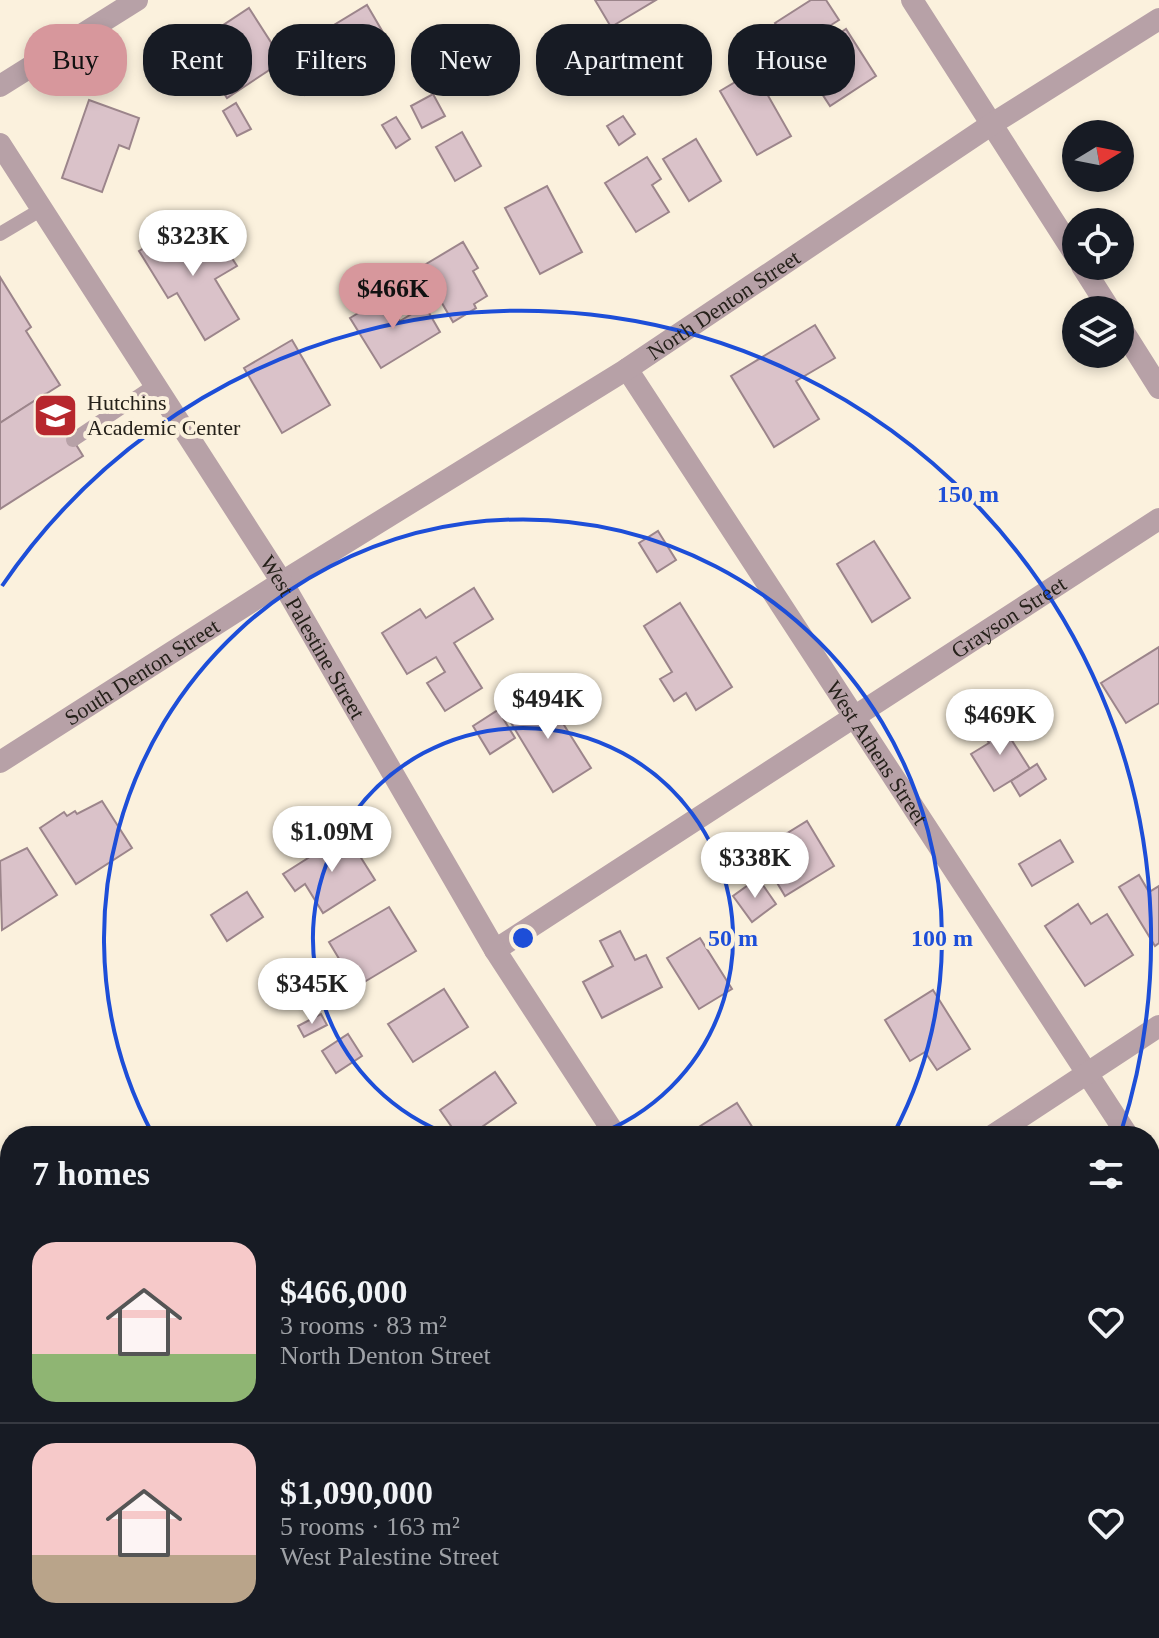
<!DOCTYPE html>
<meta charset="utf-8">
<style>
:root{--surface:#171b24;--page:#242831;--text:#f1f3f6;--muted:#9ea1a6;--line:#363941;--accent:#d7979c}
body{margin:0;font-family:Georgia,serif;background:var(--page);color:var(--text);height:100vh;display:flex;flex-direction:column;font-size:30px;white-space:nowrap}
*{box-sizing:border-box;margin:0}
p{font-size:26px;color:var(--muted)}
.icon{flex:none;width:44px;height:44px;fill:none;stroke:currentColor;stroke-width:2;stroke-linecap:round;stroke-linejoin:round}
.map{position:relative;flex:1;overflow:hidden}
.drawer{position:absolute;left:0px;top:1126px;width:1160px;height:512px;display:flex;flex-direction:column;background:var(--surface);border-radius:32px 32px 0 0;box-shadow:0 4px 12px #0003}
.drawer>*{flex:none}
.guide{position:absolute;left:24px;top:24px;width:1112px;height:72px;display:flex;gap:16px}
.needle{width:52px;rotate:80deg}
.tools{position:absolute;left:1062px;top:120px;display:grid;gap:16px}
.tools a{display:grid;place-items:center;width:72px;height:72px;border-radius:50%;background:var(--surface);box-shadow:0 4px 12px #0003;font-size:40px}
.price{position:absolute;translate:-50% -68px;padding:0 18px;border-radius:28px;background:#fff;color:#222;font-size:26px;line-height:52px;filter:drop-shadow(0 2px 4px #0008)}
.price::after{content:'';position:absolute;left:50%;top:48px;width:24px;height:18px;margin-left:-12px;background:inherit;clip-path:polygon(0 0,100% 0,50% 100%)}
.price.active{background:var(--accent);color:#111}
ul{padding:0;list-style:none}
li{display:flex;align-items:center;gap:24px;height:200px;padding:0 32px}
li+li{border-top:2px solid var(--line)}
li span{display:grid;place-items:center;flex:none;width:224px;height:160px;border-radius:24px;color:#555}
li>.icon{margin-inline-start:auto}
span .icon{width:96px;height:96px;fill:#fffc;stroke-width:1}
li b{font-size:34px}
h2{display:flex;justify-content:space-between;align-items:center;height:96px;padding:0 32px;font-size:34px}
.chip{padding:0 28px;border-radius:32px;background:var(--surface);box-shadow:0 4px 12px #0003;font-size:28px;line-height:72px}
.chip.active{background:var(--accent);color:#111}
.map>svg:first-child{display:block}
.building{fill:#dac2c9;stroke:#9c858b;stroke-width:2}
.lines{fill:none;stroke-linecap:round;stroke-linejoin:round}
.service{stroke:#b7a1a7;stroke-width:14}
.minor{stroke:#b7a1a7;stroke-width:22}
.tertiary{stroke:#b7a1a7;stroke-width:22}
.ring{fill:none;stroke:#1d4ed8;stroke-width:4}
.labels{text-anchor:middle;stroke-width:8;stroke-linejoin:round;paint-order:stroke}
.street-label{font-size:22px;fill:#25211a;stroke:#fbf1dd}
.poi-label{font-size:22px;fill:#25211a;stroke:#fbf1dd;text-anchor:start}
.centre{fill:#1d4ed8;stroke:#fbf1dd;stroke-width:4}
.ring-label{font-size:24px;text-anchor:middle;font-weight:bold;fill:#1d4ed8;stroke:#fbf1dd;stroke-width:8;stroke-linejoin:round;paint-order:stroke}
</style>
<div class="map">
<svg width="1159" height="1638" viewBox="0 0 1159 1638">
<rect width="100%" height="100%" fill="#fbf1dd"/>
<g class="building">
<polygon points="595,0 656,0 611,27"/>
<polygon points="811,0 826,0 839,20 828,27 834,37 846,29 876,76 830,106 809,74 788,88 773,64 788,53 792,60 797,57 775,23"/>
<polygon points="367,5 388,41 341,69 319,34"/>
<polygon points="249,8 283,61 227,98 193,45"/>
<polygon points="328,56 343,82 323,94 308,69"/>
<polygon points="303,61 319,87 305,95 289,70"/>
<polygon points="754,71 791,136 757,155 720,91"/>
<polygon points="433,94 445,116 422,128 411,106"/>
<polygon points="89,100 139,118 129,149 119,145 102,192 62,178"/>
<polygon points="236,103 251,129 237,136 223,111"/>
<polygon points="623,116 635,134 619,145 607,126"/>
<polygon points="396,117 410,139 396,148 382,125"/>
<polygon points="462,132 481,166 455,181 436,147"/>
<polygon points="696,139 721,181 689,201 663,159"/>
<polygon points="647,157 661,179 652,185 669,212 636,232 605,183"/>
<polygon points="547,186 582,252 540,274 505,208"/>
<polygon points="182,225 198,251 219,238 237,266 215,279 239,319 205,340 177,293 168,298 139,251"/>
<polygon points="463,242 478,268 473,271 487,296 474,304 476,308 453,322 421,267"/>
<polygon points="0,277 31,327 26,331 60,385 0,423"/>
<polygon points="385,297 400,321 425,306 440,332 381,368 350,318"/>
<polygon points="815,325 835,358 796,381 819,419 774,447 731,376"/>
<polygon points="292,340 330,405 282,433 244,368"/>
<polygon points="45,394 83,456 0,509 0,423"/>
<polygon points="658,531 676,560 657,572 639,543"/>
<polygon points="874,541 910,598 872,622 837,564"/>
<polygon points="474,588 493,619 454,643 482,688 445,711 427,683 445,672 436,657 407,674 382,633 420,609 426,618"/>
<polygon points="680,603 732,687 696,710 686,693 674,701 660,679 672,672 644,626"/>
<polygon points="1159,647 1159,703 1126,723 1101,683"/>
<polygon points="542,690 591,768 553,792 505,713"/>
<polygon points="498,710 515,738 490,754 473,726"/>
<polygon points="999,720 1030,769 994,791 971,754 989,743 982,731"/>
<polygon points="1037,764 1046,779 1020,796 1011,781"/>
<polygon points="102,801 132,848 76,884 40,828 64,812 67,816 75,811 77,814"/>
<polygon points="807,821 834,866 785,896 758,851"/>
<polygon points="346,834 375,880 323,913 305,884 295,891 283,874"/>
<polygon points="1060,840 1073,862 1032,886 1019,864"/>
<polygon points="27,848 57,895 2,930 0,861"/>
<polygon points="1139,875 1149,892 1159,886 1159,943 1155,946 1119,887"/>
<polygon points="758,878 776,904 752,922 733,896"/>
<polygon points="247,892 263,917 227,941 211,915"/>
<polygon points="1078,904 1091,924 1107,914 1133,955 1085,986 1045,926"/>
<polygon points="389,907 416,951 356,987 329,942"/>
<polygon points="620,931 635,960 646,955 662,987 602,1018 583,982 613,966 600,941"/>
<polygon points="700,938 732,989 699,1009 667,958"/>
<polygon points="444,989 468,1027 413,1062 388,1024"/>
<polygon points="933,990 970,1049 937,1070 925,1052 910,1061 885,1020"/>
<polygon points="321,1014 327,1025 304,1037 298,1026"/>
<polygon points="348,1034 362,1056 336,1073 322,1051"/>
<polygon points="495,1072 516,1103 469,1136 458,1136 440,1110"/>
<polygon points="737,1103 758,1136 698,1136 694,1130"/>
<polygon points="1156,1337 1159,1411 1150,1417 1150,1341"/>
<polygon points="1159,1517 1159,1635 1150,1620 1150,1522"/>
<polygon points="259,1628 331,1628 314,1638 262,1638"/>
<polygon points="1012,1628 1052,1628 1059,1638 1007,1638 1015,1633"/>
</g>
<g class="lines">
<g class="service">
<polyline points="0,234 42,209"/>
<polyline points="73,440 155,385"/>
<polyline points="585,1628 592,1638"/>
<polyline points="565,1638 581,1628"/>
<polyline points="748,1638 764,1628"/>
</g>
<g class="minor">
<polyline points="912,0 1076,256"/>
<polyline points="0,86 137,0"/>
<polyline points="1082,266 1110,310"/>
<polyline points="1120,326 1159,388"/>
<path id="s1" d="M627,369L1128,1136"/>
<path id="s2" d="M0,762L282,582L627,369L992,124L1159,19"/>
<path id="s3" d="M495,950L1159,519"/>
<polyline points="992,1136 1159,1026"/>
<polyline points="1150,1169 1159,1183"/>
<polyline points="1150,1460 1159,1453"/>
<polyline points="175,1638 182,1628"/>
</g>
<g class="tertiary">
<path id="s4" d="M0,144L282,582L495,950L616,1136"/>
<polyline points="926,1628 932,1638"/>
</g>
</g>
<g class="ring">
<path d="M453 1136A210 210 0 1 1 593 1136"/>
<path d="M153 1135A419 419 0 1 1 893 1135"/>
<path d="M2 586A629 629 0 0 1 1121 1132"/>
</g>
<defs>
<symbol id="school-square" viewBox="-11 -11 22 22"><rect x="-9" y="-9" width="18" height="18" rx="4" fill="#b7272d" stroke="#fbf1dd"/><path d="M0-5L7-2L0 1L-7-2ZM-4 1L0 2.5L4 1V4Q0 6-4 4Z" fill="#fff"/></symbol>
</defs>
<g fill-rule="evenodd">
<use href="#school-square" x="30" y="390" width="51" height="51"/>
</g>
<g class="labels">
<g class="street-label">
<text dy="8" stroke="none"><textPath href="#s2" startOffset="856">North Denton Street</textPath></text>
<text dy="8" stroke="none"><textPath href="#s3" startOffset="612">Grayson Street</textPath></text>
<text dy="8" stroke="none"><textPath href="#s4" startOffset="584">West Palestine Street</textPath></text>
<text dy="8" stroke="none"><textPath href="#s2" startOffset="168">South Denton Street</textPath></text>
<text dy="8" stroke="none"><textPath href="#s1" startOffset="458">West Athens Street</textPath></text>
</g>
<g class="poi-label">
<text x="87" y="410">Hutchins<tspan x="87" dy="25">Academic Center</tspan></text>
</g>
</g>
<circle cx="523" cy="938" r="12" class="centre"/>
<g class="ring-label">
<text x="968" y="502">150 m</text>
<text x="733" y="946">50 m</text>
<text x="942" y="946">100 m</text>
</g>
</svg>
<div class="tools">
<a><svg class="needle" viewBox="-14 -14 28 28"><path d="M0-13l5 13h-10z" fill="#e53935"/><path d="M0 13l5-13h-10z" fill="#9ea1a6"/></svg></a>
<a><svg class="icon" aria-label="locate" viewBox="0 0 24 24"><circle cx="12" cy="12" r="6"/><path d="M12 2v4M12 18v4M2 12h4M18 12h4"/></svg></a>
<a><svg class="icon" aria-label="layers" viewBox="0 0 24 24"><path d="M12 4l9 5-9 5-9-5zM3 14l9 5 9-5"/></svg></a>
</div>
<b class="price" style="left:193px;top:278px">$323K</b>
<b class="price active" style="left:393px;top:331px">$466K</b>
<b class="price" style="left:548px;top:741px">$494K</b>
<b class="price" style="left:1000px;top:757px">$469K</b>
<b class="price" style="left:332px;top:874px">$1.09M</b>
<b class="price" style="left:755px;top:900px">$338K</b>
<b class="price" style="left:312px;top:1026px">$345K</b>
<div class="guide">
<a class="chip active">Buy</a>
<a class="chip">Rent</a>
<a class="chip">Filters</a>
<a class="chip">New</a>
<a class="chip">Apartment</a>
<a class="chip">House</a>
</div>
<section class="drawer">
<h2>7 homes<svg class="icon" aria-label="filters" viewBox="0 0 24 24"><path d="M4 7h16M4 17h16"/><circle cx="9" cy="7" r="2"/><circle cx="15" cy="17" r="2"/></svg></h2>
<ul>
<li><span style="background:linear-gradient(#f6c9c9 70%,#8fb573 0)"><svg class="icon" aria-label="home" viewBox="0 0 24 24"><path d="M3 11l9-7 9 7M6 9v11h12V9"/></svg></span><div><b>$466,000</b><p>3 rooms · 83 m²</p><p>North Denton Street</p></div><svg class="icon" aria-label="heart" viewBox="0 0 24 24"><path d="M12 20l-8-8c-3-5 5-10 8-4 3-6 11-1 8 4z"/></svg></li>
<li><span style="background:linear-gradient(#f6c9c9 70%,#b9a48a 0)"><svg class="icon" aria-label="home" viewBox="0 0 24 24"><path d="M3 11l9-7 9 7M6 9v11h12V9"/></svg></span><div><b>$1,090,000</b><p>5 rooms · 163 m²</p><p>West Palestine Street</p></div><svg class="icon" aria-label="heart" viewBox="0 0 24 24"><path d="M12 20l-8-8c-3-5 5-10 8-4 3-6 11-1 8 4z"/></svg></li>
</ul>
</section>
</div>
